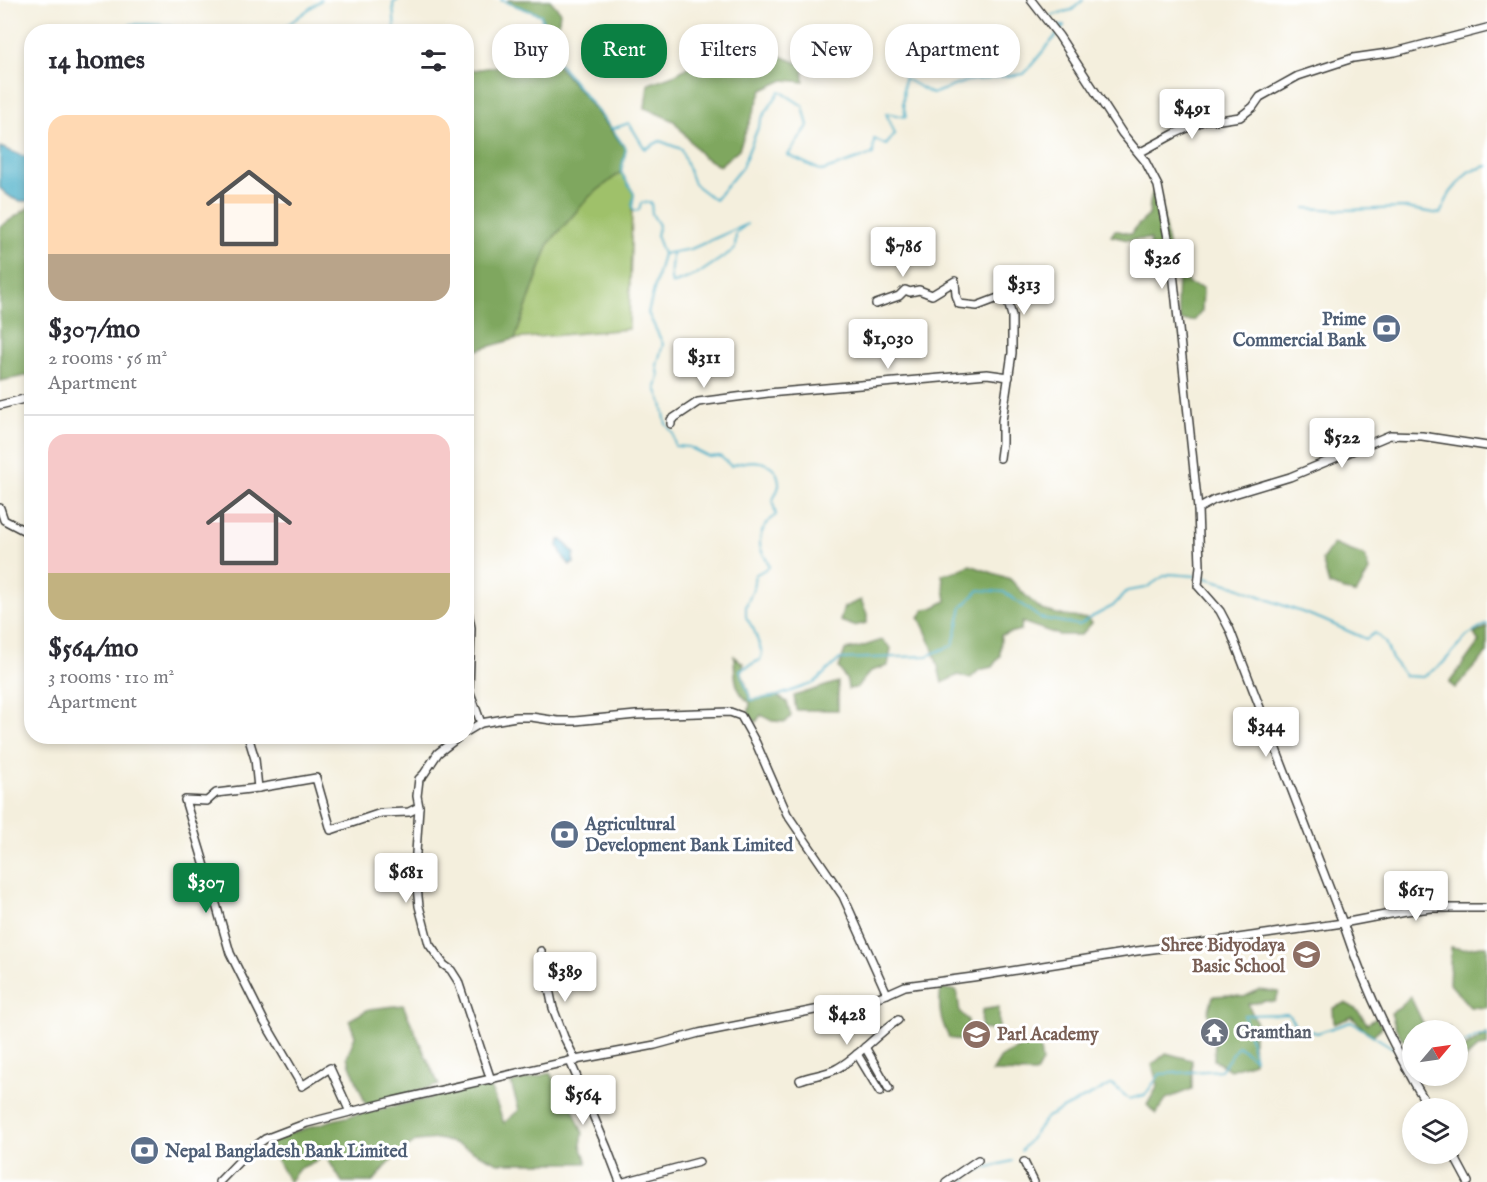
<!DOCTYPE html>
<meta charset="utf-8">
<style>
:root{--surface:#fff;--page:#f2f2f3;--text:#2b2b33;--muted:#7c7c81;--line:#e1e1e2;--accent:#0b8043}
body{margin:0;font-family:"IM FELL English",serif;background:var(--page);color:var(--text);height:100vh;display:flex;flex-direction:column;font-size:22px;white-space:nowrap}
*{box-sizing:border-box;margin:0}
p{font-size:20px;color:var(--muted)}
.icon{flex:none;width:33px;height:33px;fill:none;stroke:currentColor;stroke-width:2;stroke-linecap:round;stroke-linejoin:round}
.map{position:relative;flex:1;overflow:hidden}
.drawer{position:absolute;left:24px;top:24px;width:450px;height:720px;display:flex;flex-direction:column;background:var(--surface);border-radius:24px;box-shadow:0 3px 9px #0003}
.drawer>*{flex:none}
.top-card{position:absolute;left:492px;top:24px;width:570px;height:54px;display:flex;gap:12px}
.needle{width:39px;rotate:61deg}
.fabs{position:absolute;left:1402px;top:1020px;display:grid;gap:12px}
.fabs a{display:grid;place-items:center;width:66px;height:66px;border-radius:50%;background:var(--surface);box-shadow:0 3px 9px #0003;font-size:30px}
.price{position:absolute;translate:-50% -51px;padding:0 14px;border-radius:6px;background:#fff;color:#222;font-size:20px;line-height:39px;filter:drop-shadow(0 2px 3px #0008)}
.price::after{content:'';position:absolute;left:50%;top:36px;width:18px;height:14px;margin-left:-9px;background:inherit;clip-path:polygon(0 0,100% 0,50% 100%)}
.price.current{background:var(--accent);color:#fff}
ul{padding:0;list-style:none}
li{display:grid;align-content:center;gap:12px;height:318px;padding:0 24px}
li+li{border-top:2px solid var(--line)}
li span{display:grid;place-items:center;height:186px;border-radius:18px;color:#555}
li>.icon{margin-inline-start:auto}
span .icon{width:108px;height:108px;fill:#fffc;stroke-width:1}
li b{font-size:26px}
h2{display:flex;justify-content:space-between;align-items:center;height:72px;padding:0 24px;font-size:26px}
.tag{padding:0 21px;border-radius:24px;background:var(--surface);box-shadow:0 3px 9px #0003;font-size:21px;line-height:54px}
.tag.current{background:var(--accent);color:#fff}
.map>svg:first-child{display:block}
.green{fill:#9fc16b;stroke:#5e6e44;stroke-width:1.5}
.forest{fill:#7fa75f;stroke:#4e623e;stroke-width:1.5}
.water{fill:#48aec7;stroke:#326572;stroke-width:1.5}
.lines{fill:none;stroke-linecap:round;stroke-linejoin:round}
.stream{stroke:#48aec7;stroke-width:2}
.minor-casing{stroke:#3c3c39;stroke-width:10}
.minor{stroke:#fff;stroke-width:7}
.labels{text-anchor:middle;stroke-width:6;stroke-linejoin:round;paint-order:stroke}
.service-label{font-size:18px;font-weight:bold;fill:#4e5e75;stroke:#fff;text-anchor:start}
.education-label{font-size:18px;font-weight:bold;fill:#785e54;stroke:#fff;text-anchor:end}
.worship-label{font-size:18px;font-weight:bold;fill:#5b616d;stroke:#fff;text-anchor:start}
</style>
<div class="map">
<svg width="1487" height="1182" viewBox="0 0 1487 1182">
<rect width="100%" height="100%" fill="#fff"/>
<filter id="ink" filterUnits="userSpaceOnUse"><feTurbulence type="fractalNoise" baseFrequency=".0167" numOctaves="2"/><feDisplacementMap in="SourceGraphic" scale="12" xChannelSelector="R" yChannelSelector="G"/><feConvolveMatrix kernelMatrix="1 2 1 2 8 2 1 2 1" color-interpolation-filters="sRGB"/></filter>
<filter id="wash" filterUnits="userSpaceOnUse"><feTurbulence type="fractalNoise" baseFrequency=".008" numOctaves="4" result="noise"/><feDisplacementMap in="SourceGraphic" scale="24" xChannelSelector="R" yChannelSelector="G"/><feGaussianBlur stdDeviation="1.35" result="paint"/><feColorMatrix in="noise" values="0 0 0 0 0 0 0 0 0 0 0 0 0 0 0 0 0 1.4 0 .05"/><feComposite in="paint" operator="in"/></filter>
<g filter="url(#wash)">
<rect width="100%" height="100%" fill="#f4efdd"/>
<polygon class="green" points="621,172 634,194 632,207 629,329 515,339 549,243 589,197"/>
<g class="forest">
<polygon points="508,0 550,0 560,11 558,31 544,30 541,15 507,2"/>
<polygon points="768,33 778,55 803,65 804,82 784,80 762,90 739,149 719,166 702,156 674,121 645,108 648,84 676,74 700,60 731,52 740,38"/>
<polygon points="834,45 842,48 855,47 857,54 850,61 831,56 829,49"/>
<polygon points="551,58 584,96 626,149 621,172 589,197 549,243 515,339 467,353 467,71"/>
<path d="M1158,186L1172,268L1154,271L1150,239L1128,240L1111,236L1115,230L1131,234L1138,225L1149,215C1150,204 1149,194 1158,186Z"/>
<polygon points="31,206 31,375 0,381 0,227"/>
<polygon points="1178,276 1186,276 1188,284 1203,288 1202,311 1194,321 1181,321 1177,302"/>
<polygon points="1333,544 1365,556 1369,571 1356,594 1329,585 1322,560"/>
<path d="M970,565L1010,579L1028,598L1042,610L1065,616L1088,619L1092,623L1081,635H1059L1022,622L1021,630L1001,635L1000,656L992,667L979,670L970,679L958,675L942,683C937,660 930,638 919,617L925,609L932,608L946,601L942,574L954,572Z"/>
<polygon points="861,600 867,614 867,623 854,626 840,621 844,607"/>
<polygon points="1487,627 1487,653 1455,688 1449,683 1479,642 1474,634"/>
<polygon points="882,640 891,648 888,666 871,671 856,688 848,689 847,681 839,668 845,650 861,647"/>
<path d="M734,656L744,664L741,670L751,700L777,696L787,702L791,716L786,722L772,721L761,715L756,722L748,715L750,703C733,690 735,676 734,656Z"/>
<polygon points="838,682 838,710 796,710 794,696"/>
<polygon points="1481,946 1487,946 1487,1008 1470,1007 1449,983 1451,947 1462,949"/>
<path d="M941,988L957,991L960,1012L968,1020L969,1042L949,1038C940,1019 938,1009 941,988Z"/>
<polygon points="1258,990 1279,992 1275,1002 1265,1001 1248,1004 1256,1021 1253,1038 1254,1062 1230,1070 1214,1060 1215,1039 1208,1013 1213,996 1230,995 1244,997"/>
<path d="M1410,996L1424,1025L1449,1028L1450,1030H1413V1045C1398,1041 1395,1026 1391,1013L1401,1007Z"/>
<path d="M1345,1003C1356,1008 1361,1013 1367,1024L1376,1018L1382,1027L1373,1035L1363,1029L1352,1017L1334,1024L1333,1008Z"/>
<polygon points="403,1005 439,1085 366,1105 347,1057 355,1036 349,1020 369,1009"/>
<polygon points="999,1007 999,1031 981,1029 982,1010"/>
<polygon points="1487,1033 1487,1046 1478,1047 1458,1066 1458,1052"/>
<polygon points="1039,1043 1042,1062 1036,1073 992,1072 1001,1057 1023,1046"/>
<polygon points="1166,1053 1192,1060 1192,1089 1166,1099 1156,1114 1147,1105 1158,1086 1152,1065"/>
<polygon points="550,1073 574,1111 583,1133 581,1145 587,1163 498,1163 458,1144 438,1139 417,1141 394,1157 373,1182 342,1182 326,1156 299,1169 289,1182 266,1141 333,1120 426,1099 460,1088 489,1084 504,1123 519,1110 511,1083"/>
</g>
<g class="water">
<path d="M0,147L31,159V200C19,204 8,197 0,188Z"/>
<polygon points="559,540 562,540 575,554 573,558 574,563 570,565 564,558 558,546"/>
</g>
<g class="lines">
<g class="stream">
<polyline points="501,0 541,15 544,30 553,56 612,129 629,123 645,149 660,141 681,149 694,184 715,200 742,167 762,118 780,91 803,106 808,126 788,155 822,171 873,154 874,139 886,145 895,134 886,113 906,117 903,103 904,78 932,94 967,81 1024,74 1064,26 1056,26"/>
<polyline points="1051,16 1063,12 1072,10 1083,0"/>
<polyline points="119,32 132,24 164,25 194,32"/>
<polyline points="278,32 321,0"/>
<polyline points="395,32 393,3 398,0"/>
<path d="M612,129L626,149L621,172L634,194L632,207L634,211L639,210L641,203L651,202L652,214L659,225L656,235L663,254L648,313L663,344L657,365L659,375L656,388L662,403L666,424L673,433L675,446L689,447L709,457L720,456L731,466C749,459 777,457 779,483C780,489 774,495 773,501C773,505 775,511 776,515C764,522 755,540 763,554C766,559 768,560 769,567L755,575L753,589L746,606V617L754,630L762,653L760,660L740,670L751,700L777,696L814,683L840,659L927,656L953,645L962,607L979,590L1004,592L1040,618L1079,625L1088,619L1113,606L1127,591L1146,588L1164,576L1170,574L1196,576"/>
<polyline points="1305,208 1343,210 1406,208 1440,214 1450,193 1468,172 1487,166"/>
<path d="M672,253C672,263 669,275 672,284L698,274L735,249L736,233L747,224"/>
<polyline points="663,254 691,249 745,225"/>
<polyline points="1202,577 1235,586 1282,605 1321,619 1366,639 1375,633 1385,642 1392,659 1405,676 1423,677 1442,664 1467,636 1487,624"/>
<polyline points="1458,1047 1477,1036 1487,1035"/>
<polyline points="1403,1054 1413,1061"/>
<polyline points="1021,1151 1047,1117 1112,1084 1129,1099 1145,1095 1160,1074 1221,1070 1238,1046 1255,1059 1244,1015 1288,1014 1296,1026 1317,1033 1351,1022 1393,1048"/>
<polyline points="966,1182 966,1173 1012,1161"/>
</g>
</g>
</g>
<g filter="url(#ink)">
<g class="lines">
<defs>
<g id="minor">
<path d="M1031,0L1059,36L1122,133L1145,161L1158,186L1171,253L1198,509L1200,566L1198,586L1220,611L1230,630L1343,923C1364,986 1395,1051 1429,1108"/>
<polyline points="1139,153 1174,134 1205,120 1220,120 1240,117 1253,107 1260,97 1298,76 1353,58 1395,52 1487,28"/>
<polyline points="876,304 899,296 905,290 910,292 919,290 932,295 955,281 956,295 959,304 977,306 1006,295 1012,316 1012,353 1002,421 1002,443 1000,458"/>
<polyline points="0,405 32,397"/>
<polyline points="671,424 671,420 698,402 768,393 987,374 1009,377"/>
<polyline points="0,508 4,520 25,531 32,544"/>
<polyline points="1198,509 1214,500 1290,477 1390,435 1422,436 1487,446"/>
<polyline points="466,601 471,628 469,690 481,723"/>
<polyline points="466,732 481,723 516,717 531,717 558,721 575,721 636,715 730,712 741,716 756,743 787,814 843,896 887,994"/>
<polyline points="248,736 255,759 258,788"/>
<polyline points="460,736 438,753 424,774 419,779 417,796 419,807 415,868 419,906 429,944 444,965 451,970 458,981 491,1080"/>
<polyline points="541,951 553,1008 564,1037 576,1061"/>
<polyline points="865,1047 889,1089"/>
<polyline points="857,1054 880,1092"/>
<polyline points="570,1061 607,1148 620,1182"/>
<path d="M800,1080C812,1075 825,1075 836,1069C859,1057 876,1034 898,1020"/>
<polyline points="350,1112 330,1068 302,1086 264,1021 230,953 207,873 185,800 207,801 216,793 258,788 316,778 331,830 381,813 409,812 419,807"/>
<polyline points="1453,1154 1468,1182"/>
<polyline points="1024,1162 1034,1182"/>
<polyline points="219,1182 250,1150 265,1139 307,1123 393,1101 570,1061 655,1045 699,1033 875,998 887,994 905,986 973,977 1137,951 1224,940 1343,923 1406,911 1432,908 1487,908"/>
<polyline points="624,1182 699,1162"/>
<polyline points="946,1182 978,1160"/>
</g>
</defs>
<use href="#minor" class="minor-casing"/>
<use href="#minor" class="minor"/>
</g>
</g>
<defs>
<symbol id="bank-disc" viewBox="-11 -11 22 22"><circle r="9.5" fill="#5c6f8a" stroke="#fff"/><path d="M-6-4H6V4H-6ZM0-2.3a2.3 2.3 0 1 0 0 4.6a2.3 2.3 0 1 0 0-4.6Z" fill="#fff"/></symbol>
<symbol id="school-disc" viewBox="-11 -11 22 22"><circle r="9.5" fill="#8d6e63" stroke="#fff"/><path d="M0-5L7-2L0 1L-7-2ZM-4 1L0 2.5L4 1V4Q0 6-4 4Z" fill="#fff"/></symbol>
<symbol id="temple-disc" viewBox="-11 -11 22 22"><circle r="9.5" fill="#6b7280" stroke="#fff"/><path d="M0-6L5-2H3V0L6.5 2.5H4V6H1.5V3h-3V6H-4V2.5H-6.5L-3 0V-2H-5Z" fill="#fff"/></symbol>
</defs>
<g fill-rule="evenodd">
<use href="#bank-disc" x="1370" y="312" width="33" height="33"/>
<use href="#bank-disc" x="548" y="818" width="33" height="33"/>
<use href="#school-disc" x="1290" y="938" width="33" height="33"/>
<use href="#temple-disc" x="1198" y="1016" width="33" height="33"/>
<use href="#school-disc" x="960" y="1018" width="33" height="33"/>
<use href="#bank-disc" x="128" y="1134" width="33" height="33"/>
</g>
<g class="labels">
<g class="service-label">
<text x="1366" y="325" text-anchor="end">Prime<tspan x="1366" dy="21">Commercial Bank</tspan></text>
<text x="585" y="830">Agricultural<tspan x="585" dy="21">Development Bank Limited</tspan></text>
<text x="165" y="1157">Nepal Bangladesh Bank Limited</text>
</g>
<g class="education-label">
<text x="1285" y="951">Shree Bidyodaya<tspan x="1285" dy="21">Basic School</tspan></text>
<text x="997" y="1040" text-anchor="start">Parl Academy</text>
</g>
<g class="worship-label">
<text x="1236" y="1038">Gramthan</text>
</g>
</g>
</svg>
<div class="fabs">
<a><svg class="needle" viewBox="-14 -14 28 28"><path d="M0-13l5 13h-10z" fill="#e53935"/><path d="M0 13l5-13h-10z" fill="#7c7c81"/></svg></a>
<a><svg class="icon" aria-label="layers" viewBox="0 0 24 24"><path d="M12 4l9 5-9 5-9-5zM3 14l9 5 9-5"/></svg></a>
</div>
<b class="price" style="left:1192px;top:140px">$491</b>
<b class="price" style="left:903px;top:278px">$786</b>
<b class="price" style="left:1162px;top:290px">$326</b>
<b class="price" style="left:1024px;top:316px">$313</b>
<b class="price" style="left:888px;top:370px">$1,030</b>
<b class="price" style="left:704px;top:389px">$311</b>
<b class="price" style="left:1342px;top:469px">$522</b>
<b class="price" style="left:1266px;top:758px">$344</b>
<b class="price" style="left:406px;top:904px">$681</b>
<b class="price current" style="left:206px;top:914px">$307</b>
<b class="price" style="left:1416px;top:922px">$617</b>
<b class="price" style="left:565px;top:1003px">$389</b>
<b class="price" style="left:847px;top:1046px">$428</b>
<b class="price" style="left:583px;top:1126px">$564</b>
<div class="top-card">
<a class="tag">Buy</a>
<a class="tag current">Rent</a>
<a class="tag">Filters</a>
<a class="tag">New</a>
<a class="tag">Apartment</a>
</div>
<section class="drawer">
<h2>14 homes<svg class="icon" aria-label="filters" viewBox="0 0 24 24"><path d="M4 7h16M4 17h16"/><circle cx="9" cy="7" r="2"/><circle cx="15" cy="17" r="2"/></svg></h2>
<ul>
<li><span style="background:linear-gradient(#ffd9b3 75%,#b9a48a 0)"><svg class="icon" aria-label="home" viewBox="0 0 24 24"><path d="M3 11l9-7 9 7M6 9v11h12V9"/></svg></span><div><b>$307/mo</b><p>2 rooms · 56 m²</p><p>Apartment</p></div></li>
<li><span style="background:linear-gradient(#f6c9c9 75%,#c2b280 0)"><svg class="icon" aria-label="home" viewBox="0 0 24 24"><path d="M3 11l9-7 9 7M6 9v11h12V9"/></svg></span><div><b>$564/mo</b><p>3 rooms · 110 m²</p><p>Apartment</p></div></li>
</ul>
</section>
</div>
